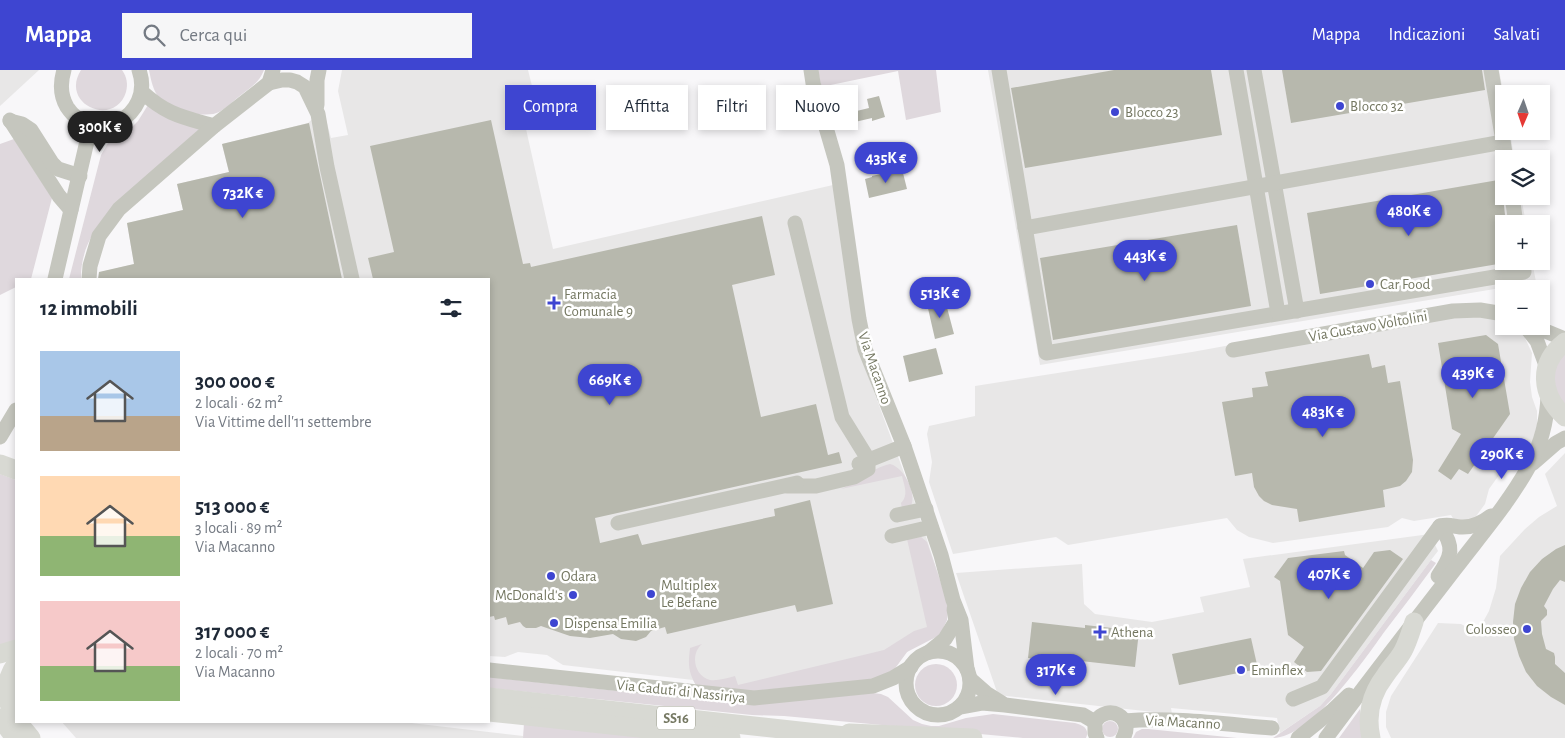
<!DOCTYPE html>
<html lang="it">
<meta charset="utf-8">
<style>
:root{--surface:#fff;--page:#f6f6f7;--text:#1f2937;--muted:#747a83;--accent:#3e45d1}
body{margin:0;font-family:"Alegreya Sans",sans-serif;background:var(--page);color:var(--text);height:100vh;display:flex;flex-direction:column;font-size:19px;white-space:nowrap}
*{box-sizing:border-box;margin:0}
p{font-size:16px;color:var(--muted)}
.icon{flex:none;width:28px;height:28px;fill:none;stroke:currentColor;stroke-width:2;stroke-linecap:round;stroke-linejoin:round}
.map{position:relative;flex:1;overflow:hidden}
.drawer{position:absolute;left:15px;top:208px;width:475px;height:445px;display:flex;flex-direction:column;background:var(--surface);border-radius:0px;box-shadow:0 2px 8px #0003}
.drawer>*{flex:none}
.hud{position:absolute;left:505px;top:15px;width:475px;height:45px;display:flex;gap:10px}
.needle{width:32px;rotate:182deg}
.tools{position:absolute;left:1495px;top:15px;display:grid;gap:10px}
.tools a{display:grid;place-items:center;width:55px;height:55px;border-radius:0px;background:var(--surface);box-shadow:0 2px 8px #0003;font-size:25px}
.price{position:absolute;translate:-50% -42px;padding:0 11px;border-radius:18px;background:var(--accent);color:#fff;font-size:16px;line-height:32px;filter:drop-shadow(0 1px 2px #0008)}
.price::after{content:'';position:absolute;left:50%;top:30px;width:15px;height:11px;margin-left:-8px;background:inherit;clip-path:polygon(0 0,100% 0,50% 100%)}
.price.selected{background:#222;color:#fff}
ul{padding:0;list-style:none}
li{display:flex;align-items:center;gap:15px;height:125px;padding:0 25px}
li span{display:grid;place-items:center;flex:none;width:140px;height:100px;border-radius:0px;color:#555}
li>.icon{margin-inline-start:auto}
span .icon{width:60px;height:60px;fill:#fffc;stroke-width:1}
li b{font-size:21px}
h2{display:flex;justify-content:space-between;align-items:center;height:60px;padding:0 25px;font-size:21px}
.pill{padding:0 18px;border-radius:0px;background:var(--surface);box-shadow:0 2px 8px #0003;font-size:18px;line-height:45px}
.pill.selected{background:var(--accent);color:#fff}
header{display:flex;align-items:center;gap:30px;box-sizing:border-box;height:70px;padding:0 25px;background:var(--accent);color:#fff}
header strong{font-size:24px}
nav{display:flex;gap:28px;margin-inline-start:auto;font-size:18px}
.search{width:350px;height:45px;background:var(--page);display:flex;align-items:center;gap:12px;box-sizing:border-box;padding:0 18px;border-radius:0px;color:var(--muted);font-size:19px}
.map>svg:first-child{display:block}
.built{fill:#e8e7e7}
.green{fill:#dfd8dd}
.building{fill:#b7b8ad}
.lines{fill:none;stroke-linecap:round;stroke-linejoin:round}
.minor{stroke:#c5c6be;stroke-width:15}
.major{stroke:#d8d9d3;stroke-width:19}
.poi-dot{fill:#3e45d1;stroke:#fff;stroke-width:2}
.labels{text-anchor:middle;stroke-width:5;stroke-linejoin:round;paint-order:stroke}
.shield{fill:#fff;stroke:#9ea091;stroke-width:1}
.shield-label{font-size:14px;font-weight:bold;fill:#757862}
.poi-label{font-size:15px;fill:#757862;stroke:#fff;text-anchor:start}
.street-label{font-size:15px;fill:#757862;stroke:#fff}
</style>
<header>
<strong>Mappa</strong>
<div class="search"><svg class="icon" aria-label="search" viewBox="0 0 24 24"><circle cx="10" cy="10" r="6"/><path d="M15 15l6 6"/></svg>Cerca qui</div>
<nav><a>Mappa</a><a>Indicazioni</a><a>Salvati</a></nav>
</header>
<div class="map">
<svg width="1565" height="668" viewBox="0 0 1565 668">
<rect width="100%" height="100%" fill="#f8f7f9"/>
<g class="built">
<polygon points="0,0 39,0 0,36"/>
<polygon points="342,0 528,0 534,24 519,28 553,179 833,115 857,276 913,427 947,531 947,550 907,582 893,601 876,612 697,617 693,610 563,595 547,585 518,582 505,587 489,586 489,209 102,209 101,202 134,194 127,153 183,140 177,114 229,102 222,74 308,53 318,44 324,42 331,68 348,65 338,21"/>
<polygon points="988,0 1499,0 1504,27 1504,61 1510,61 1514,89 1504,89 1504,126 1521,126 1526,154 1504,154 1504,191 1532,191 1536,212 1040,295"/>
<polygon points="1446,236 1504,238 1504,256 1539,256 1525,268 1532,283 1530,312 1532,327 1537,341 1537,355 1533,371 1516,389 1507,394 1489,419 1485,434 1474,449 1470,450 1454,450 1451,445 1414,451 1402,448 1388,457 1273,473 1249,467 1237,460 1227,448 1068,475 1056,467 953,484 929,412 932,392 927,364 929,356 975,346 975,316 1192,282"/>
<polygon points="1565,383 1565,668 1391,668 1386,657 1386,642 1391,626 1438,553 1461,554 1476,562 1483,552 1489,541 1496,518 1500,486 1525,459 1539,447 1557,436 1545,404"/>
<polygon points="1430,464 1438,481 1431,490 1331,624 1320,636 1280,663 1277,648 1171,638 1172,644 998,625 956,503 1082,494 1084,534 1095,544 1152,552 1204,542 1200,527 1250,517 1243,489"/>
<polygon points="61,651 394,651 523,666 523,668 76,668"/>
</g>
<g class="green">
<path d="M81,0H122C127,7 128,14 126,22C115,58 59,35 81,0Z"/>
<path d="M149,0H264C259,13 251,17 241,25C234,30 227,38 219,42C206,49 170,40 160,29C153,21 151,10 149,0Z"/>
<polygon points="818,0 936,0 941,42 906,50 898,1 821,17"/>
<path d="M148,35L202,57C185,72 167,88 150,103C118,131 80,162 81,209H69L101,85L108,73L118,65L130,59L138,51Z"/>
<polygon points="14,69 52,128 31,209 16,209 16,217 0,225 0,74"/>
<polygon points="1565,276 1565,345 1557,337 1551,293"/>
<path d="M890,394C904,397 917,423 911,436L902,439L901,433C909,425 904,415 902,406L841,419C861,412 869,399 890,394Z"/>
<polygon points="0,404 16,410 16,570 0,576"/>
<path d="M920,466L927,472L947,531L948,541L947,550L940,565L907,582L893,601L883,609L744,622L697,617C688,602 688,595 690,578L702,574C690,584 694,606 710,610C718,611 727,608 735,606L738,615L884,580L914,561L927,557L907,469Z"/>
<path d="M1431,490L1436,493C1419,516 1402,539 1385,561C1364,590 1311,668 1273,668L1320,636L1331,624Z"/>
<circle cx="936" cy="615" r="21"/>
<path d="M489,607L746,635L873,623L881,624L888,627L913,650L922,654L931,656H939L966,648L993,644L1075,653C1083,655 1090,659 1086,668H1023L784,646L752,645L489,618Z"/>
<polygon points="1360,639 1361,657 1363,668 1339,668"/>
<circle cx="1110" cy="659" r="8"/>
<polygon points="524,653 664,668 523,668"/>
<polygon points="1142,659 1148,659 1237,668 1133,668 1136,662"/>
</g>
<g class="building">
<polygon points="1114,0 1211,0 1222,65 1025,98 1011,18"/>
<polygon points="1282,0 1482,0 1485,20 1291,53"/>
<polygon points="879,26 885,47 872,51 872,48 842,55 840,45 869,38 867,29"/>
<polygon points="491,50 523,194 530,193 531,197 762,146 775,205 732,215 761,347 816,334 828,385 839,382 842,393 595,448 600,473 638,464 642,475 775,446 774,439 810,430 833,534 797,542 795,535 667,564 665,557 651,561 646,567 636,571 621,569 613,564 590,568 570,566 541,556 536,558 526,558 523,556 520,552 508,555 506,547 495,550 494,546 489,547 489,209 373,209 368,188 394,182 370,76"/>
<polygon points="309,53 342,209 98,209 99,202 134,194 127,153 183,140 177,114 229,102 222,74"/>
<polygon points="902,99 907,119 869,128 865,109 872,107 872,106"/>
<polygon points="1504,109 1503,127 1506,154 1504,154 1504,193 1320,224 1307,143"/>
<polygon points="1237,155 1251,236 1053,270 1040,188"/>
<polygon points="945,230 954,264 935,269 927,234"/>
<polygon points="1486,265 1498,274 1510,344 1468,404 1459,399 1451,410 1438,401 1461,364 1452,359 1438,273"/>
<polygon points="936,278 943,304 909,312 903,286"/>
<polygon points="1369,284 1372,298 1385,295 1388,313 1400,311 1413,390 1412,402 1406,411 1400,416 1383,420 1385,437 1299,452 1297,439 1272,435 1264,431 1259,426 1254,417 1252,403 1235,406 1222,332 1253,327 1252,318 1268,316 1265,302"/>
<polygon points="1565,475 1565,512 1560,510 1553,519 1544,536 1547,540 1547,545 1541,551 1542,564 1546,579 1554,583 1555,587 1555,594 1565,603 1565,635 1551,627 1537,616 1526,602 1519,586 1514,569 1513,552 1515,534 1521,518 1530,502 1542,489 1556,479"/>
<polygon points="1390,480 1403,489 1321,601 1307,602 1294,592 1304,577 1288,565 1280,511 1274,507 1288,488 1344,481 1345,485 1363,498 1374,482"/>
<polygon points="1032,552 1085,558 1085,555 1139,561 1135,597 1081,591 1081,594 1028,588"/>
<polygon points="1251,568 1258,599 1179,615 1172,584"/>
</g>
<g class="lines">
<g class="minor">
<path d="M64,0C60,13 60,25 67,37C94,78 155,46 139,0"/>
<polyline points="811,0 813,13 837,95 859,249 865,279 904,376 941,485 953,530 961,550 967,599"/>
<polyline points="999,0 1046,283 1524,202 1523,191"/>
<polyline points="1236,0 1278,243"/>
<polyline points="1254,0 1297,241"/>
<polyline points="1491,0 1506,89"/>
<polyline points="269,13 282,10 290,10 297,12 305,17 318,44 327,97 352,209"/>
<path d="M142,22C167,45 183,47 214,56"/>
<polyline points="317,35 317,10 319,0"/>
<polyline points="10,50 59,126 71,140"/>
<polyline points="10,51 22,54 31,60 52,93 58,99 80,106"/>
<polyline points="1512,126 1516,154"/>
<polyline points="1025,158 1503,72"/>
<polyline points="55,209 91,54"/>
<polyline points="89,209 90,196 99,166 119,139 214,56 269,13 273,0"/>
<polyline points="1525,256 1537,271 1547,298"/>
<polyline points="1533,256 1565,269"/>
<polyline points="1233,280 1453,241 1480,240 1504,244"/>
<polyline points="0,367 16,340"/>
<polyline points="1533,393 1556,373 1565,368"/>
<polyline points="859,394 904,376"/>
<polyline points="787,416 816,416 854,407 868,399 868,389 842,347 795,153"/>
<polyline points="897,445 926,439"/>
<polyline points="618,453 797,413"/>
<polyline points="892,466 931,457"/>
<path d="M1438,506C1452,486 1455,477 1440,456"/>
<circle cx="938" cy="613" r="32"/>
<polyline points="929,582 945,569 956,551 954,539"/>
<polyline points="489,600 754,628 873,616 893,608 911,597"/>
<polyline points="970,609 986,623 1002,633"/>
<path d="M1293,629L1322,617L1440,456C1449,454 1452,456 1460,457C1472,458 1482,453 1491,446"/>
<polyline points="960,637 982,633 1005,635 1083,645 1095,652"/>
<path d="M1124,651C1174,647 1223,654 1272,658"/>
<path d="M1097,668L1095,663V652C1108,632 1135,648 1123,668"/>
<polyline points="1298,668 1333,640 1349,625"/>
<path d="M1326,668C1368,611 1412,555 1455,499C1480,466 1508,434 1528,398C1541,375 1547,351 1548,326"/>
</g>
<g class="major">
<path d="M1565,272C1537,294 1541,325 1565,347"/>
<polyline points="0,394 16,400"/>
<polyline points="0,584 16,579"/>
<path d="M16,594C3,612 5,631 16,649"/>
<polyline points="489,627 863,668"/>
<polyline points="489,642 731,668"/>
<polyline points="0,648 15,668"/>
<polyline points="17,651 31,668"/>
<polyline points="849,663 973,668"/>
<path d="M1371,668C1366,646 1371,624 1385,606C1391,597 1398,590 1403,581C1408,572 1411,561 1414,552"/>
</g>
</g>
<g class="poi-dot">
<circle cx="1340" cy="36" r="5"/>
<circle cx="1115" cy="42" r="5"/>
<circle cx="1370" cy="214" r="5"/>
<path d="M551.5 225.5h5v5h5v5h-5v5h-5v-5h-5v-5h5z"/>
<circle cx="551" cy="506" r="5"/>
<circle cx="651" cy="524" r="5"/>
<circle cx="573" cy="525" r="5"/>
<circle cx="554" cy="553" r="5"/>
<circle cx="1527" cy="559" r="5"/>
<path d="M1097.5 554.5h5v5h5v5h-5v5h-5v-5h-5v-5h5z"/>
<circle cx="1241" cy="600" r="5"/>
</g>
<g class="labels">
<rect class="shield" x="657" y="636.5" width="38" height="23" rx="4"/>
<g class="shield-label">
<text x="676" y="653">SS16</text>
</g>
<g class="poi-label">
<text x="1350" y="41">Blocco 32</text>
<text x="1125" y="47">Blocco 23</text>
<text x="1380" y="219">Car Food</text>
<text x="564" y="229">Farmacia<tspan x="564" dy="17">Comunale 9</tspan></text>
<text x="561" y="511">Odara</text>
<text x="661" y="520">Multiplex<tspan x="661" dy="17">Le Befane</tspan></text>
<text x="563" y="530" text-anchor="end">McDonald's</text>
<text x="564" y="558">Dispensa Emilia</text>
<text x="1517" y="564" text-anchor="end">Colosseo</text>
<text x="1111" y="567">Athena</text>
<text x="1251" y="605">Eminflex</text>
</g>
<g class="street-label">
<text transform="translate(1368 256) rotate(-10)" y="5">Via Gustavo Voltolini</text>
<text transform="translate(875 298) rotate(71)" y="5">Via Macanno</text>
<text transform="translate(681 621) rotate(6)" y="5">Via Caduti di Nassiriya</text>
<text transform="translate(1183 652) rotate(3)" y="5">Via Macanno</text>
</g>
</g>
</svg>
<div class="tools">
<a><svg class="needle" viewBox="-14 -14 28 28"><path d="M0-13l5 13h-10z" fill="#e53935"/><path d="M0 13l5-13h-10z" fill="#747a83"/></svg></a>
<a><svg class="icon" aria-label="layers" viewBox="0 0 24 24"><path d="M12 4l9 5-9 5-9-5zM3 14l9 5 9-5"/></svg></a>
<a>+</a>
<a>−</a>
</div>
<b class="price selected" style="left:100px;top:83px">300K €</b>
<b class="price" style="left:886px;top:114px">435K €</b>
<b class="price" style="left:243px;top:149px">732K €</b>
<b class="price" style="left:1409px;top:167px">480K €</b>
<b class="price" style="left:1145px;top:212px">443K €</b>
<b class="price" style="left:940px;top:249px">513K €</b>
<b class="price" style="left:1473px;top:329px">439K €</b>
<b class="price" style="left:610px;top:336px">669K €</b>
<b class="price" style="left:1323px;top:368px">483K €</b>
<b class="price" style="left:1502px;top:410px">290K €</b>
<b class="price" style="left:1329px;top:530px">407K €</b>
<b class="price" style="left:1056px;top:626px">317K €</b>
<div class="hud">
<a class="pill selected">Compra</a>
<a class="pill">Affitta</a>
<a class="pill">Filtri</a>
<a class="pill">Nuovo</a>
</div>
<section class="drawer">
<h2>12 immobili<svg class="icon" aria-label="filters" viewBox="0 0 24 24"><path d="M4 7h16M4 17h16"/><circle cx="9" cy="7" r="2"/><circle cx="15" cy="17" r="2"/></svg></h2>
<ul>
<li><span style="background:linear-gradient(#a9c7e8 65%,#b9a48a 0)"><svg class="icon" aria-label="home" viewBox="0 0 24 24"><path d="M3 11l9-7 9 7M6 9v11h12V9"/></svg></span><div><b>300 000 €</b><p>2 locali · 62 m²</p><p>Via Vittime dell'11 settembre</p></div></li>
<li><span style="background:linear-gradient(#ffd9b3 60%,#8fb573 0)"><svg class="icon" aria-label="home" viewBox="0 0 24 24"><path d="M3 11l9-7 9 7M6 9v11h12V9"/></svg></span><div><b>513 000 €</b><p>3 locali · 89 m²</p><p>Via Macanno</p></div></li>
<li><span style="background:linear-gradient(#f6c9c9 65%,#8fb573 0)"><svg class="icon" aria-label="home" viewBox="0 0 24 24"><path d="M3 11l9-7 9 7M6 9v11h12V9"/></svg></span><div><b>317 000 €</b><p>2 locali · 70 m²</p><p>Via Macanno</p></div></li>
</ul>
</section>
</div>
